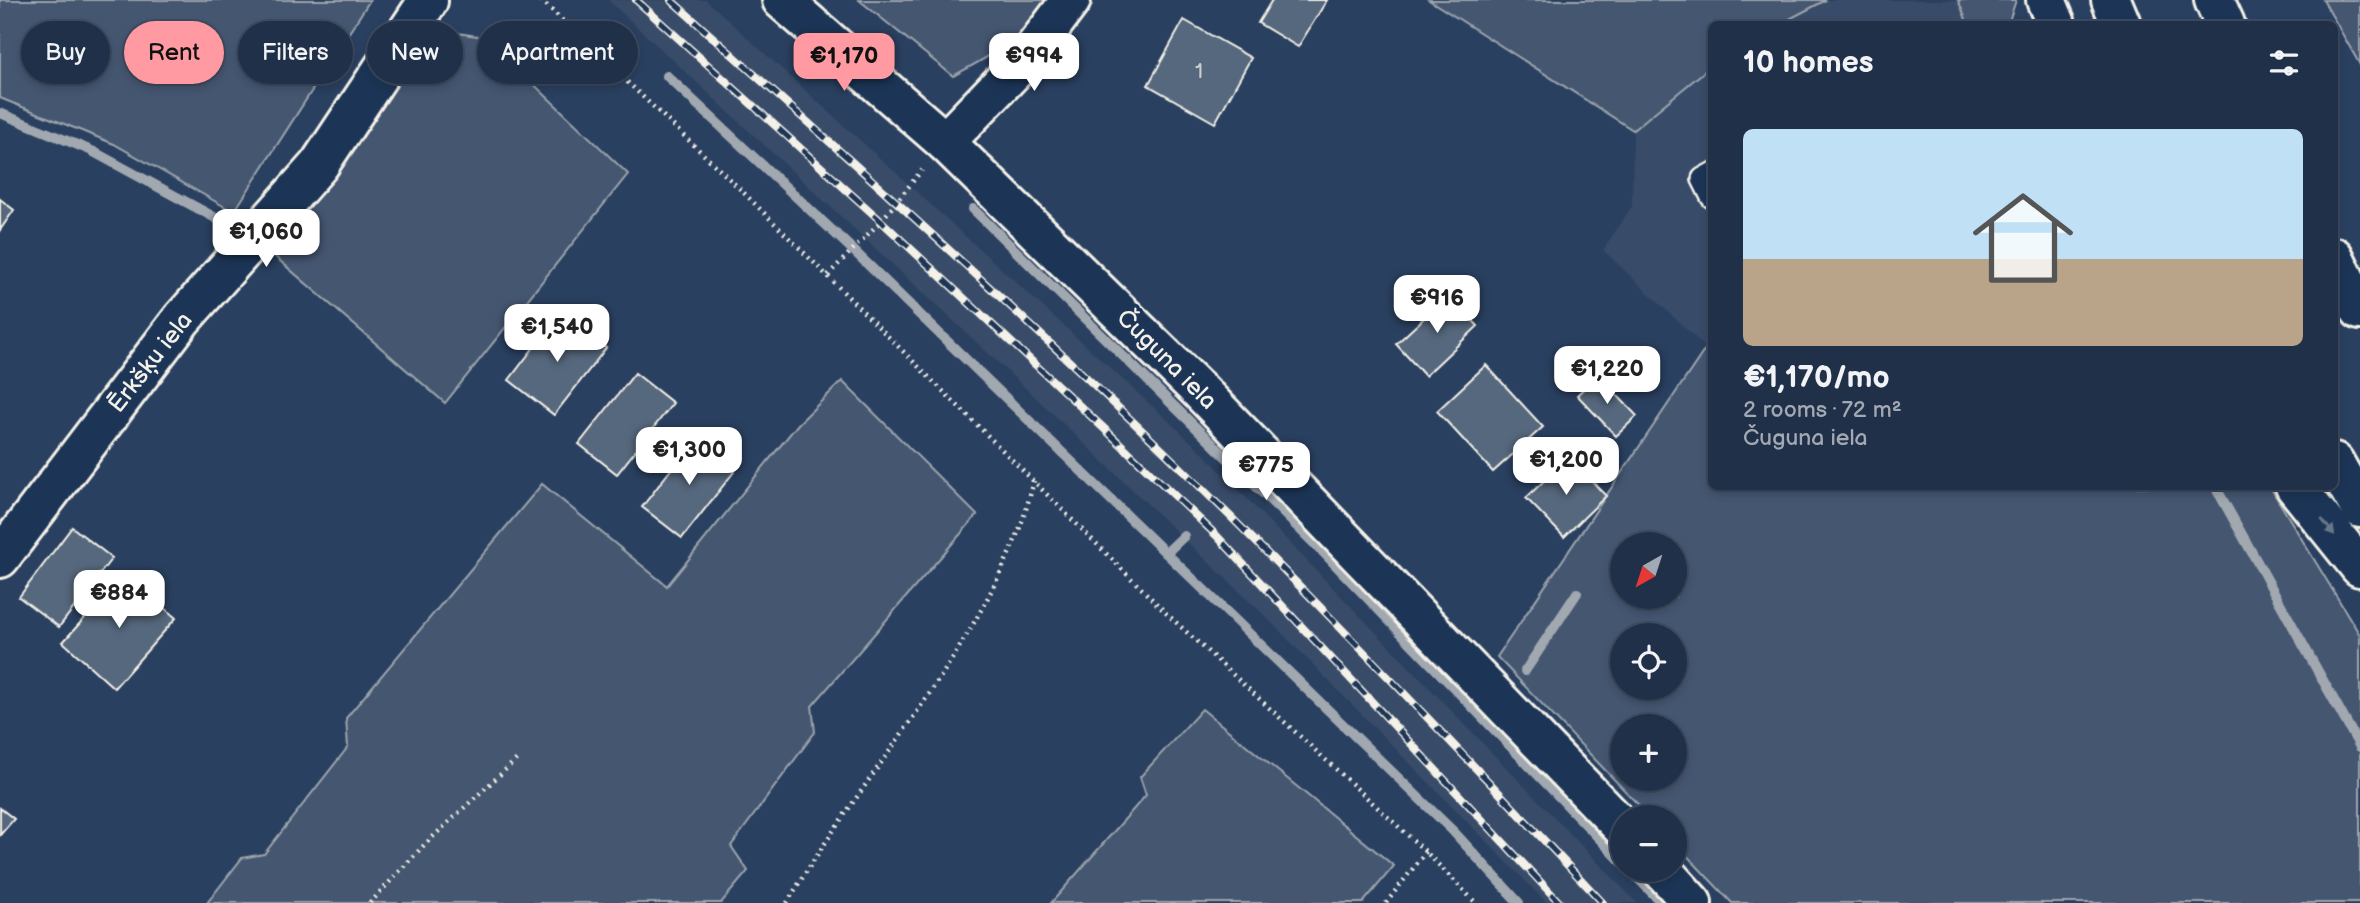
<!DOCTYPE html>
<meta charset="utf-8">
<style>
:root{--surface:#203048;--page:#2d3c52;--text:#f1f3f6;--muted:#a2a9b4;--line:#3d4b60;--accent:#ff9aa2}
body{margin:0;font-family:"Balsamiq Sans",sans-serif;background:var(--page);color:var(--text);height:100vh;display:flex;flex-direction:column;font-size:26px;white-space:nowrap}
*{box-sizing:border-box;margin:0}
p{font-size:23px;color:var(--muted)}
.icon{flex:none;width:38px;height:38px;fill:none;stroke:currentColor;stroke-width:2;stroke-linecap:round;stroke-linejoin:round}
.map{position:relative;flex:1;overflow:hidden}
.side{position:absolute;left:1708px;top:21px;width:630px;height:469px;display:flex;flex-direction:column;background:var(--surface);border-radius:10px;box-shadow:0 4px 10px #0003,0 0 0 2px var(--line)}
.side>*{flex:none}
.hud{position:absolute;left:21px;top:21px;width:665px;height:63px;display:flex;gap:14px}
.needle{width:46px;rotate:219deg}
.buttons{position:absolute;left:1610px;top:532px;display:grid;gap:14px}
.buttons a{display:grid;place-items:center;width:77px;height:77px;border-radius:50%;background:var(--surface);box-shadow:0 4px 10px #0003,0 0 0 2px var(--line);font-size:35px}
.price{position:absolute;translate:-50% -60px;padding:0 16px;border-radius:14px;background:#fff;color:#222;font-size:23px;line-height:46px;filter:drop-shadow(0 2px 4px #0008)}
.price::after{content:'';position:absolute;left:50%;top:42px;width:21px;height:16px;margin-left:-10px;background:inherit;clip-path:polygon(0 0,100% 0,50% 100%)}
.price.selected{background:var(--accent);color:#111}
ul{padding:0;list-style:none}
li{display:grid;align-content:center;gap:14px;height:371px;padding:0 35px}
li span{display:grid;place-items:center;height:217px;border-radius:10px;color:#555}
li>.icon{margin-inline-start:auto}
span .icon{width:126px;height:126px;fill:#fffc;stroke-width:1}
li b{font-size:30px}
h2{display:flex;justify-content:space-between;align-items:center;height:84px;padding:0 35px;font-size:30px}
.tag{padding:0 24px;border-radius:32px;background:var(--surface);box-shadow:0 4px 10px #0003,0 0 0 2px var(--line);font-size:24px;line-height:63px}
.tag.selected{background:var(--accent);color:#111}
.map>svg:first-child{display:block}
.built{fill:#374c69}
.green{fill:#445771;stroke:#9ca4ac;stroke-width:2;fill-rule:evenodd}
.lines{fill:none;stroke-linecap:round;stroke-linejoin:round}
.stream{stroke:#a1a8b0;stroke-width:10}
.building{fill:#56677d;stroke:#f4f1e8;stroke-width:2}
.lane-casing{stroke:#f4f1e8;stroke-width:26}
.street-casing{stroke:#f4f1e8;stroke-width:44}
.highway-casing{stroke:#f4f1e8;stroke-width:44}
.path{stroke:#f4f1e8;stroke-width:4.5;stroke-dasharray:2 5;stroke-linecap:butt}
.lane{stroke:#1d3557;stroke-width:21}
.street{stroke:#1d3557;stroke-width:38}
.highway{stroke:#1d3557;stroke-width:38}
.rail-casing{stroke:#f4f1e8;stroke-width:8}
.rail{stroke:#1d3557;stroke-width:5;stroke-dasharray:16;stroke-linecap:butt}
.oneway{fill:#68778a}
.labels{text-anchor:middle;stroke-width:7;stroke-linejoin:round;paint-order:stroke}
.number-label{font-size:21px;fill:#cccecd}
.street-label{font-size:24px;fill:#f4f1e8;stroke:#1d3557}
</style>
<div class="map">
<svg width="2360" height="903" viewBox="0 0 2360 903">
<rect width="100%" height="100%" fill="#2a4060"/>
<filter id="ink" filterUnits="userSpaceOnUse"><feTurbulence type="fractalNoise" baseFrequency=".0143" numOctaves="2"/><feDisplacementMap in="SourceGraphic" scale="14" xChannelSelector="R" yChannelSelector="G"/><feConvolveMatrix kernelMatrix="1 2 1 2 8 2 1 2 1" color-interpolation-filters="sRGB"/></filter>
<g filter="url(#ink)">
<g class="built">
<polygon points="608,0 706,0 1197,447 1637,903 1547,903 1263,614 1033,395"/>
<polygon points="1826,0 1958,0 1968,24 1780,24"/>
<polygon points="1711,66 1711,350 1706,348 1603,250 1632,206 1633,130"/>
</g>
<g class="green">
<polygon points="0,0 370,0 234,212 114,144 0,98"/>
<path d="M859,0H1052C1032,33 987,58 953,76Z"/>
<polygon points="1429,0 1826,0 1780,24 1712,24 1711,66 1633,130"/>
<polygon points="1958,0 2016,0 2008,24 1968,24"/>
<polygon points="2323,0 2360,0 2360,65"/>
<polygon points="437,30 484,37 628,174 445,403 265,248"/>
<path d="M1706,348L1712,350V486L2270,487L2360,635V903H1732L1675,843V817H1650L1497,657ZM1622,544H1675V597H1622ZM1622,635H1675V688H1622ZM1622,726H1675V779H1622Z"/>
<polygon points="842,381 977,515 812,706 815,732 731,846 748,871 721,903 207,903 242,858 264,854 348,747 346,718 542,484 667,586 798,424"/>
<polygon points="1202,709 1394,866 1363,903 1051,903 1146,795 1140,777"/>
</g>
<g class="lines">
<g class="stream">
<polyline points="667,76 853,250 1453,831 1519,903"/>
<polyline points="0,113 92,151 234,228"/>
<polyline points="973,209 1325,554 1622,862"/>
<polyline points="2215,486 2360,747"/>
<polyline points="1166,553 1184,536"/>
<polyline points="1525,671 1577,593"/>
<polyline points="1630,870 1662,903"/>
</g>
</g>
<g class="building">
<polygon points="1272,0 1327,0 1298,47 1258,23"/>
<polygon points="1184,20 1251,58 1215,123 1148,85"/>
<polygon points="0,199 14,210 0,230"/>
<polygon points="1449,295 1478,326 1425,376 1396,344"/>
<polygon points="560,313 606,348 554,415 509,380"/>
<polygon points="1486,365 1543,427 1493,472 1437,411"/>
<polygon points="635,373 673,403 617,474 579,444"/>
<polygon points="1598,375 1637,416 1616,436 1577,395"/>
<polygon points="696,437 737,468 682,538 642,507"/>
<polygon points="1569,457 1606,496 1564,537 1526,498"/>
<polygon points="72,527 112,558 59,627 19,597"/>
<polygon points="125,573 176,618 114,688 63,642"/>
<polygon points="0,808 14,819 0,835"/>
</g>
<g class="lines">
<defs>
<polyline id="lane" points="1712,174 1703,179 1712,197"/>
<g id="street">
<polyline points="782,0 945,142 1201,392 1622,827"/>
<polyline points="2046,0 2056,24"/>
<polyline points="945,142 1031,53 1071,0"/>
<polyline points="2295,486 2360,567"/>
<polyline points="0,558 182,319 319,165 428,1"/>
<polyline points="1662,870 1692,903"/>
</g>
<g id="highway">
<polyline points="2111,0 2121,24"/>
<polyline points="2214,0 2225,24"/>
<polyline points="2334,257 2360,310"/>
<polyline points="2334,462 2360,508"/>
</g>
</defs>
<use href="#lane" class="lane-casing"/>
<use href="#street" class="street-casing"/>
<use href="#highway" class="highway-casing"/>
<g class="path">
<polyline points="541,0 742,191 1167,614 1426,852 1476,903"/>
<polyline points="828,275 881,221 922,170"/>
<polyline points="370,903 425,844 518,758"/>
<path d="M787,903C858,783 957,676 1012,547C1022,525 1028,503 1034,481"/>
<polyline points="1386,903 1426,852"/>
</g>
<use href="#lane" class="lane"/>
<use href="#street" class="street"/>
<use href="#highway" class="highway"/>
<defs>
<g id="rail">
<polyline points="636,0 881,221 1111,435 1216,535 1560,903"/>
<path d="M671,0C864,172 1058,345 1241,527C1364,650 1484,776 1603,903"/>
</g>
</defs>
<use href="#rail" class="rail-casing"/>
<use href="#rail" class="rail"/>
</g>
<defs><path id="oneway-solid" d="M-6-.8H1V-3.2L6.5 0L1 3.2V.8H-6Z" transform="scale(1.75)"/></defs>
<use class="oneway" href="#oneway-solid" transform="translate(2328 527) rotate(51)"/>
</g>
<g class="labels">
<g class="number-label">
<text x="1199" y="78">1</text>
</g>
<g class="street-label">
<text transform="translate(1167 359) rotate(45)" y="8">Čuguna iela</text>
<text transform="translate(150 362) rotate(-52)" y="8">Ērkšķu iela</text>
</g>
</g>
</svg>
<div class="buttons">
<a><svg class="needle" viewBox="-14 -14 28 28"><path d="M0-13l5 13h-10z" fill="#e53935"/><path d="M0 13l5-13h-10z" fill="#a2a9b4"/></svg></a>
<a><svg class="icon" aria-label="locate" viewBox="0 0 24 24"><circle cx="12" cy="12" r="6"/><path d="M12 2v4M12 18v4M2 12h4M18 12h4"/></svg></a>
<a>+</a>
<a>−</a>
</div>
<b class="price selected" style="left:844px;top:93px">€1,170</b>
<b class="price" style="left:1034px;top:93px">€994</b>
<b class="price" style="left:266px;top:269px">€1,060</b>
<b class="price" style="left:1437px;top:335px">€916</b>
<b class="price" style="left:557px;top:364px">€1,540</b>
<b class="price" style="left:1607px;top:406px">€1,220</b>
<b class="price" style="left:689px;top:487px">€1,300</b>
<b class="price" style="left:1566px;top:497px">€1,200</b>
<b class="price" style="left:1266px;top:502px">€775</b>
<b class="price" style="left:119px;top:630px">€884</b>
<div class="hud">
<a class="tag">Buy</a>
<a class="tag selected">Rent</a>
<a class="tag">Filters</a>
<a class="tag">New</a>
<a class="tag">Apartment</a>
</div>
<section class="side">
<h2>10 homes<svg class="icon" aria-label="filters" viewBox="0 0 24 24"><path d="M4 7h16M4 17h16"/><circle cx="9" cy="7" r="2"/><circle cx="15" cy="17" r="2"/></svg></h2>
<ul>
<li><span style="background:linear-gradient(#bfe0f5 60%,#b9a48a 0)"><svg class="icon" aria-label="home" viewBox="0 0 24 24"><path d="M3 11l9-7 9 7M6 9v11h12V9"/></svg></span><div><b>€1,170/mo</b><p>2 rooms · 72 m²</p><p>Čuguna iela</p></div></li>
</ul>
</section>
</div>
